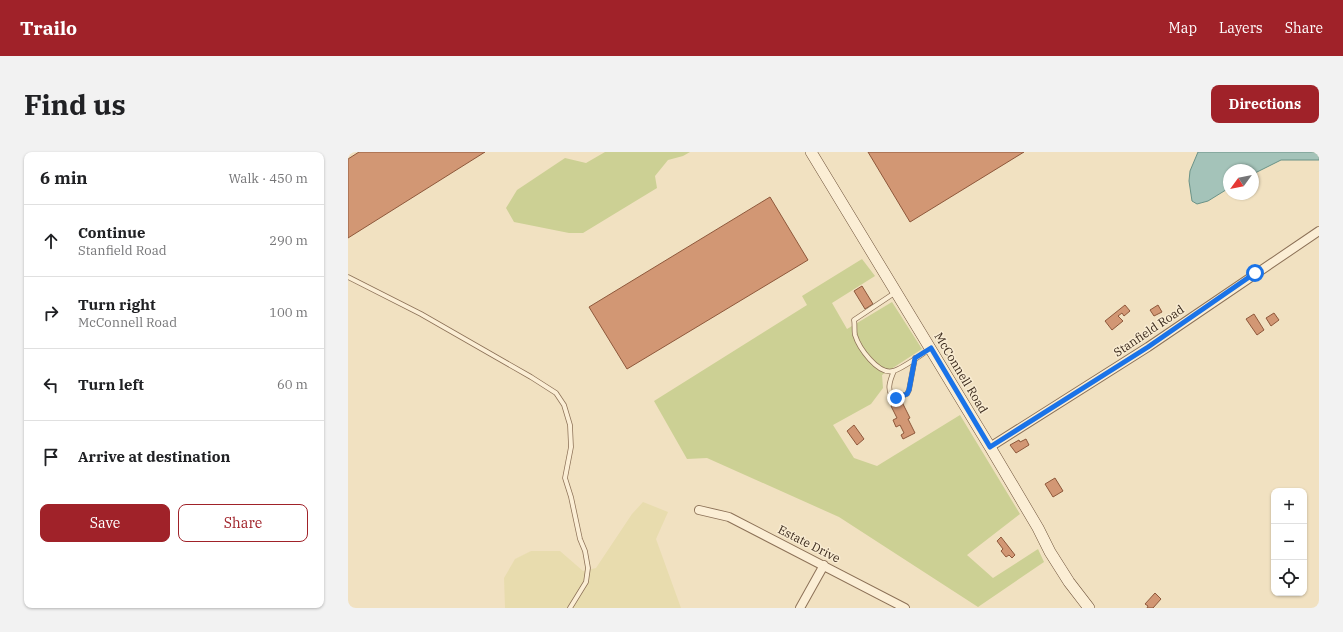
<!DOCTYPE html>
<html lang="en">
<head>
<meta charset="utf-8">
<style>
  body { margin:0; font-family:"IBM Plex Serif",serif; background:#f2f2f2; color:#202124 }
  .controls { position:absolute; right:12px; bottom:12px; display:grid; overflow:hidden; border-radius:8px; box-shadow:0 1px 3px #0004 }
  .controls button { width:36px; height:36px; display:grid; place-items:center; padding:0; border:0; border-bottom:1px solid #e0e0e0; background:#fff; color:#202124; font:20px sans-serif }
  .compass { position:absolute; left:875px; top:12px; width:36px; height:36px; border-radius:50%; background:#fff; box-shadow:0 1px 3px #0004; rotate:237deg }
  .stop { position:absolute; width:12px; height:12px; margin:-9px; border:3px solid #1a73e8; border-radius:50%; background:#fff }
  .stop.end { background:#1a73e8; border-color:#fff; box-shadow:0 1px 4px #0008 }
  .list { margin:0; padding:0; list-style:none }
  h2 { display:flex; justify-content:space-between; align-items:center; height:52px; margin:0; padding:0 16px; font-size:17px }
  h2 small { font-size:13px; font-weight:400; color:#757577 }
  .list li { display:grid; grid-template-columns:26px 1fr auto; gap:12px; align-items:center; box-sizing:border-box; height:72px; padding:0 16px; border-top:1px solid #e0e0e0 }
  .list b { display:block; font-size:15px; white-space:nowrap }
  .list p { margin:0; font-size:13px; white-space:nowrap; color:#757577 }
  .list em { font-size:13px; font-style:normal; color:#757577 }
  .actions { display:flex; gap:8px; padding:12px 16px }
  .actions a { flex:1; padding:9px 0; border:1px solid #a02229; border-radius:8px; text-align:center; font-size:14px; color:#a02229 }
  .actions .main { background:#a02229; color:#fff }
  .icon { flex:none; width:22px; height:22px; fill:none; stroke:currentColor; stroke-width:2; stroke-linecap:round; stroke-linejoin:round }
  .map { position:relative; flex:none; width:971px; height:456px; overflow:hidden; border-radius:8px }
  header { display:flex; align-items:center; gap:24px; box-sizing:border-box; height:56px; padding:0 20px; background:#a02229; color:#fff }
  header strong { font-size:19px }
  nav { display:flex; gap:22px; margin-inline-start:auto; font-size:14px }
  .intro { display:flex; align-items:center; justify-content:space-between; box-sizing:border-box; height:96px; padding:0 24px }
  h1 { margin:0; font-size:28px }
  .button { padding:10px 18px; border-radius:8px; background:#a02229; color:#fff; font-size:14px; font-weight:700 }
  main { display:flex; gap:24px; padding:0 24px }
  aside { flex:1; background:#fff; border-radius:8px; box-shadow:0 1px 3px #0004 }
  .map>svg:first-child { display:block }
  .farmland { fill:#e8dcae }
  .green { fill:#ccd094 }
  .water { fill:#a4c3b9; stroke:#6a9287 }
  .building { fill:#d29774; stroke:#8e583b }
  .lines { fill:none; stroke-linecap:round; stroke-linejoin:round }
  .lane-casing { stroke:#8c7157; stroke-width:5.5 }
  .street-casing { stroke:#8c7157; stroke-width:10 }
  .secondary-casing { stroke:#6e523a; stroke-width:12 }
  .lane { stroke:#fbeed5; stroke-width:4 }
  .street { stroke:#fbeed5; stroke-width:8 }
  .secondary { stroke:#fbeed5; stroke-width:11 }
  .route { stroke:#1a73e8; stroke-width:5 }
  .labels { text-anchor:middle; stroke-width:3; stroke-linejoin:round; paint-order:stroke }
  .street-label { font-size:12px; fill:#3b2a1d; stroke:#f8ebd1 }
</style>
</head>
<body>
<header>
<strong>Trailo</strong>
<nav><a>Map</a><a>Layers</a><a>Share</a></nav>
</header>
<div class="intro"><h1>Find us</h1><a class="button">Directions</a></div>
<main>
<aside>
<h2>6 min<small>Walk · 450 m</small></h2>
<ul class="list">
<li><svg class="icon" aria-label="ahead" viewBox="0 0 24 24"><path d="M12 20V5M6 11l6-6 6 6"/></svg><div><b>Continue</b><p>Stanfield Road</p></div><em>290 m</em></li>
<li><svg class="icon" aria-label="right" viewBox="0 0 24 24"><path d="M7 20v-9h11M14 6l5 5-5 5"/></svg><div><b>Turn right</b><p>McConnell Road</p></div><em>100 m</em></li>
<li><svg class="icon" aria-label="left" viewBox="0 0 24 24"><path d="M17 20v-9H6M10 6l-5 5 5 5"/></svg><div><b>Turn left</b></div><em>60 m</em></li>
<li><svg class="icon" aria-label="arrive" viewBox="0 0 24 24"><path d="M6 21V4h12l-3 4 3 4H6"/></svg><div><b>Arrive at destination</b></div></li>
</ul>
<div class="actions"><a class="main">Save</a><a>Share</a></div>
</aside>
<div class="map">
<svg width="971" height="456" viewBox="0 0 971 456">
  <rect width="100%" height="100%" fill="#f1e1c1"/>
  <!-- farmland -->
  <path class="farmland" d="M295 350 320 360 308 387 333 456H157L156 426 167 407 183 399H212L235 419 248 416 284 362Z"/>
  <!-- green -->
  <path class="green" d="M257 0H342L335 4 320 8 307 24 309 36 235 81H221L166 70 158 56 169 38 217 6 238 11Z
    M514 107 527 124 484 151 499 177 544 150 574 197 534 223 535 236 523 252 485 273 506 306 529 314 612 263 672 362 619 403 645 426 690 397 696 410 630 455 491 365 359 306 339 307 306 249 459 153 454 144Z"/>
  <!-- water -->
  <path class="water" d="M850 0H971V8H933L905 22V18H881V36L860 49 849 52 844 49 841 29 842 19Z"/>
  <!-- building -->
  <path class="building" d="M11 0H137L0 86V7Z
    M520 0H676L562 70Z
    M422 45 460 108 279 217 241 155Z
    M514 134 525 152 517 157 506 139Z
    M777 153 782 159 776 164 774 161 770 164 775 169 764 178 757 169Z
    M810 153 814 160 806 164 802 158Z
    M926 161 931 168 923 174 918 166Z
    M906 162 916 178 909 183 898 167Z
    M553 248 562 266 560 267 567 281 555 287 553 283 556 281 552 273 548 275 545 268 549 266 543 254Z
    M506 273 516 287 509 293 499 279Z
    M678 287 681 293 668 301 662 293 671 288 672 290Z
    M707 326 715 339 705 345 697 332Z
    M653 385 667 403 664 406 661 403 658 405 653 399 655 397 649 389Z
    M807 441 813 447 805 456H799L800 454 797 452Z"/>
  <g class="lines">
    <defs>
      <path id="lane" d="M0 125 73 162 183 225 208 241 216 253 222 273 223 295 217 326 223 345 232 387 237 399 240 416 238 430 222 456
        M548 140 506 168C507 172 506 179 507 183 511 196 530 223 545 219 554 217 574 202 582 197
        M546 219C542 228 537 241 548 246L559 242 561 238 567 206"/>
      <path id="street" d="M642 295 800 195 971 79
        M351 358 381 365 557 456
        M452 456 476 413"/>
      <path id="secondary" d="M463 0 642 295 690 376 702 400 721 430 741 456"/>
    </defs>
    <!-- lane casing -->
    <use href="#lane" class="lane-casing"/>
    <!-- street casing -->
    <use href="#street" class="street-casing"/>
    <!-- secondary casing -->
    <use href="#secondary" class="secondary-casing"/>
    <!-- lane -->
    <use href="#lane" class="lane"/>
    <!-- street -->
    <use href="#street" class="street"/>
    <!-- secondary -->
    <use href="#secondary" class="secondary"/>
  </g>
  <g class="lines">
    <!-- route -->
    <path class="route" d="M548 246 559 242 561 238 567 206 583 196 642 295 800 195 907 121"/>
  </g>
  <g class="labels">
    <!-- street labels -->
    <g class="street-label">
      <text transform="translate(801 179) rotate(-34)" y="4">Stanfield Road</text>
      <text transform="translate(613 221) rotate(59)" y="4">McConnell Road</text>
      <text transform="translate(461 392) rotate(27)" y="4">Estate Drive</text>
    </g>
  </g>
</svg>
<div class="controls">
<button>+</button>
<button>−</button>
<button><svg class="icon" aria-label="locate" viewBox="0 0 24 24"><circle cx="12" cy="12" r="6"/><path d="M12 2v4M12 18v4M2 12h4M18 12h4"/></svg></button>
</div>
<svg class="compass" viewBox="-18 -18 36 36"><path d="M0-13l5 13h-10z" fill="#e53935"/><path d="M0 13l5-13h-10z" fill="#757577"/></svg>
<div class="stop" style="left:907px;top:121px"></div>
<div class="stop end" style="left:548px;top:246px"></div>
</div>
</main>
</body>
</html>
